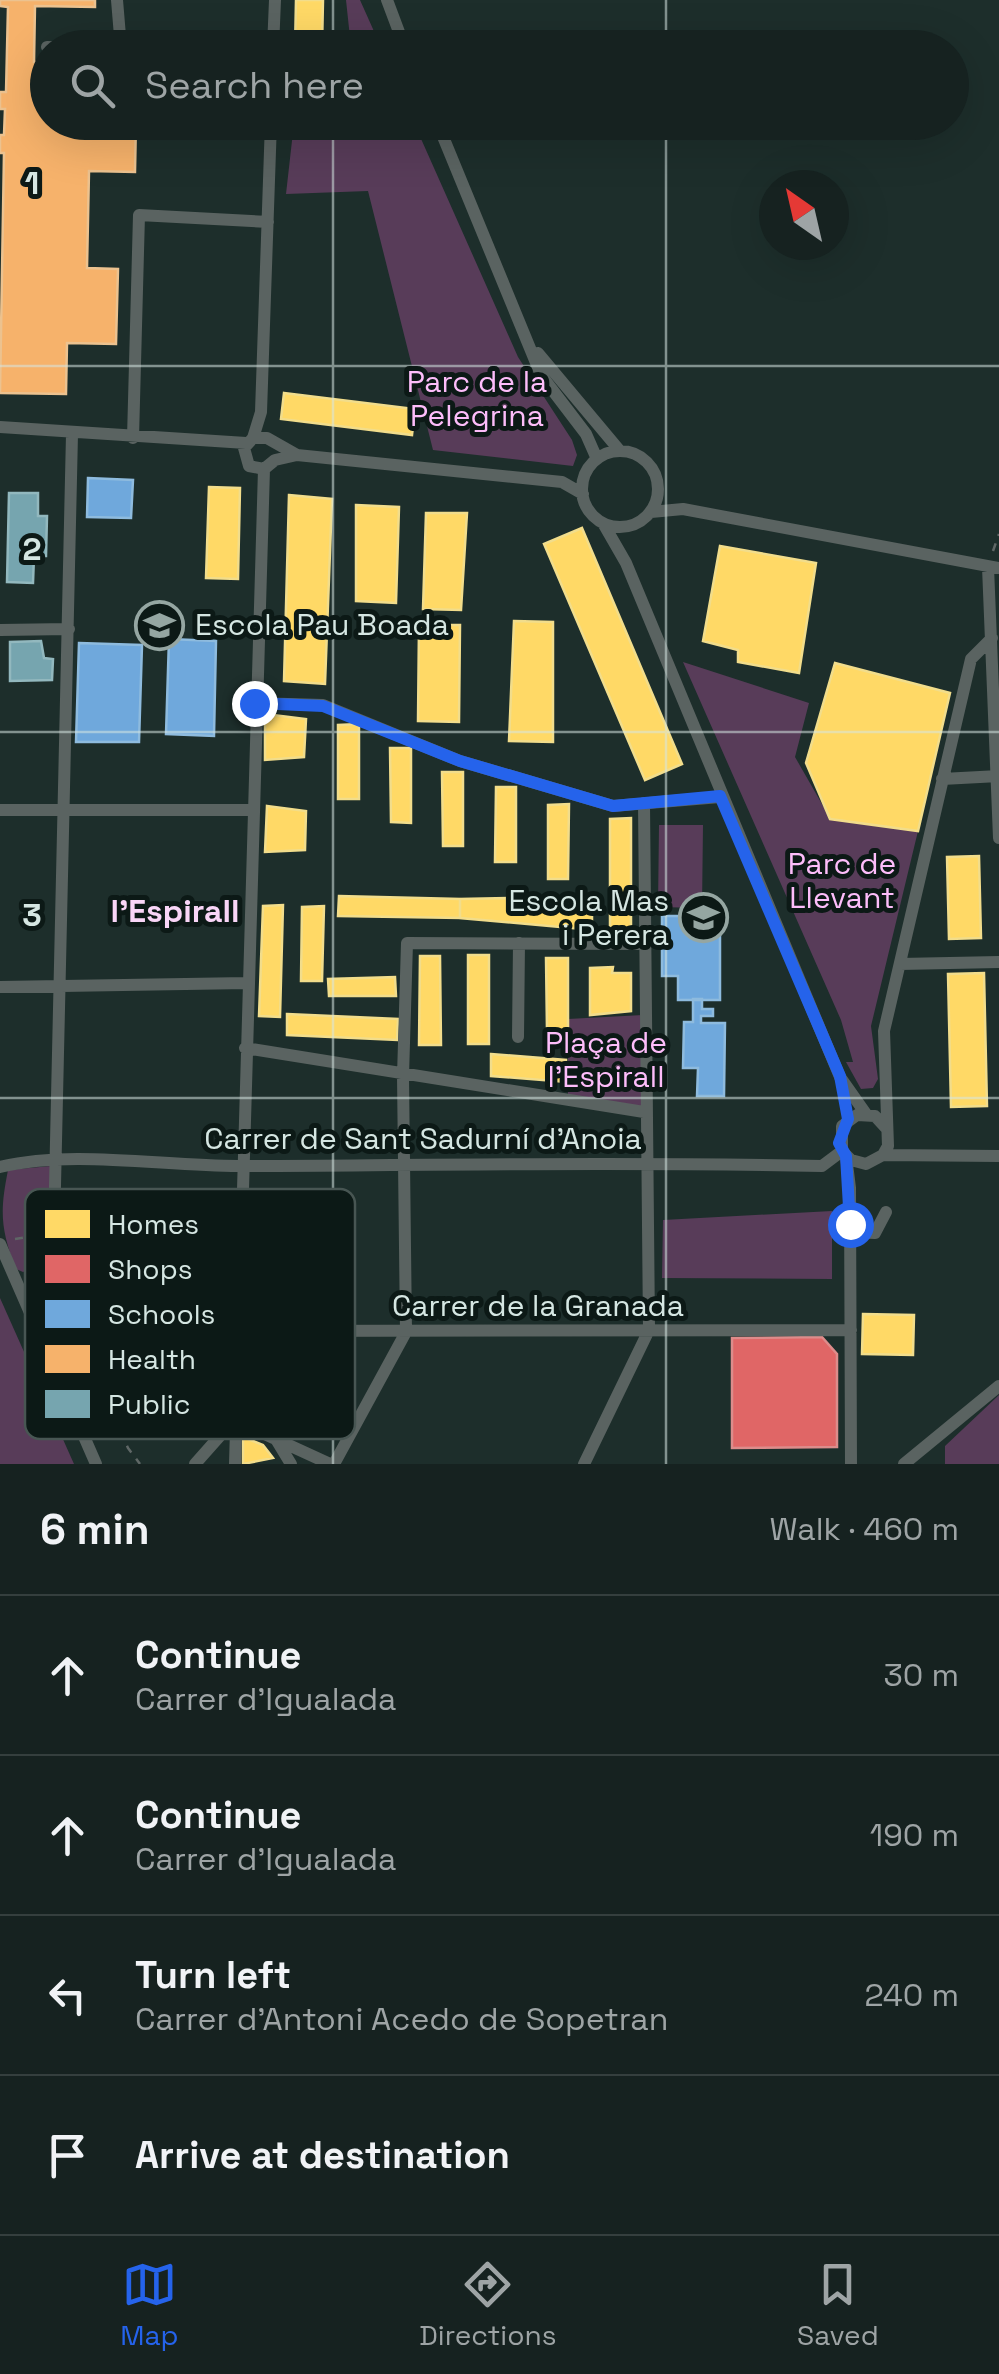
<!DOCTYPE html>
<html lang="en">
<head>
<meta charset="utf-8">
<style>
  body { margin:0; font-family:"Space Grotesk",sans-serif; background:#1f2a29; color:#f1f3f6 }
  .compass { position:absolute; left:759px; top:170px; width:90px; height:90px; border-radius:50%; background:#162220; box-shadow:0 10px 40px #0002; rotate:326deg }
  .stop { position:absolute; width:30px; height:30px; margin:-22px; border:8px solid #2563eb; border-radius:50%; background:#fff }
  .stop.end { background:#2563eb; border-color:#fff; box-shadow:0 2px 10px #0008 }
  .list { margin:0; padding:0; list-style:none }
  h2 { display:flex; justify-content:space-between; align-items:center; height:130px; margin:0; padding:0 40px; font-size:42px }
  h2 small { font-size:32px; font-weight:400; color:#9ea4a5 }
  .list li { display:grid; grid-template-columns:65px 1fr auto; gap:30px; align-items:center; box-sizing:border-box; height:160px; padding:0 40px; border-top:2px solid #353f3e }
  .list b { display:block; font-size:38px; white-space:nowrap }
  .list p { margin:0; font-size:32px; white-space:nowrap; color:#9ea4a5 }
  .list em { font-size:32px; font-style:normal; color:#9ea4a5 }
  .icon { flex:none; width:55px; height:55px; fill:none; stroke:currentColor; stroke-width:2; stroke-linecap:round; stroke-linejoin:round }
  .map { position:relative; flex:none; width:999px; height:1464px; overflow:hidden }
  .search { position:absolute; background:#162220; box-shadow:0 10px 40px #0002; left:30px; right:30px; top:30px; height:110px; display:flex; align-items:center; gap:25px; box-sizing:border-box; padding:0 35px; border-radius:55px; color:#9ea4a5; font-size:38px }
  .sheet { height:770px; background:#162220 }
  nav { display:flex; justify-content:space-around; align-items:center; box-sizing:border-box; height:140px; border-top:2px solid #353f3e; background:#162220; font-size:28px; color:#9ea4a5 }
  nav a { display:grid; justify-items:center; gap:5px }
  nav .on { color:#2563eb }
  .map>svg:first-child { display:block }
  .green { fill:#583c59 }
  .homes { fill:#ffd966; stroke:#f2dd8b; stroke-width:2.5 }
  .shops { fill:#e06666; stroke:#dd8c8b; stroke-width:2.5 }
  .schools { fill:#6fa8dc; stroke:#8ebbde; stroke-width:2.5 }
  .health { fill:#f6b26b; stroke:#ecc28f; stroke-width:2.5 }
  .public { fill:#76a5af; stroke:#92b8be; stroke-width:2.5 }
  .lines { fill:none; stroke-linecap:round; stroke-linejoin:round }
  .path { stroke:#5f6766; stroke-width:2.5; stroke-dasharray:8 8; stroke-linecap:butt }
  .minor { stroke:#5a6361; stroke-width:12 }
  .route { stroke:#2563eb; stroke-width:12 }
  .grid { fill:none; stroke:#d5e6e2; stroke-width:2.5; stroke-opacity:0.55 }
  .labels { text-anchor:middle; stroke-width:10; stroke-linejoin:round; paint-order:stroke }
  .park-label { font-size:30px; fill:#fdbdfa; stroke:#0c1916 }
  .poi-label { font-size:30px; fill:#d5e6e2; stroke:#0c1916; text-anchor:start }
  .street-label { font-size:30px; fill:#d5e6e2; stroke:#0c1916 }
  .neighbourhood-label { font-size:32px; font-weight:bold; fill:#f9d5f7; stroke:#0c1916 }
  .key { fill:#0c1916; stroke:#485653; stroke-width:2.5 }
  .key-label { font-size:28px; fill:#d5e6e2 }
  .grid-label { font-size:32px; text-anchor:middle; font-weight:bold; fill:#d5e6e2; stroke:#0c1916; stroke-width:10; stroke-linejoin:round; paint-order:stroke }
</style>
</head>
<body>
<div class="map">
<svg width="999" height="1464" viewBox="0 0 999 1464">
  <rect width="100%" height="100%" fill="#1d2e2b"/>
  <!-- green -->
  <path class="green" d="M346 0H360L381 47H351Z
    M294 123H414L518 357 572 440 577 455 573 466 433 450 368 191 286 194Z
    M683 662 809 703 795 757 830 818 918 831 871 1026 878 1079 873 1088 861 1089 846 1062H853L841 1020Z
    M659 825H703L702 908 658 907Z
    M643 1015 644 1112 568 1101V1019Z
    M51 1166 47 1263 23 1272 16 1269C0 1228 0 1211 8 1170Z
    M832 1211V1279L662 1278 663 1220Z
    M0 1298 74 1464H0Z
    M999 1395V1464H945V1446Z"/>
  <!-- homes -->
  <path class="homes" d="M296 0H323L322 48H295Z
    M284 393 415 409 412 435 281 419Z
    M209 487 240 488 238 579 206 578Z
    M289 495 332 499 325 684 284 681Z
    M356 505 399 507 396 603 356 601Z
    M426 513H467L461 610 423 609Z
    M582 528 682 764 645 780 544 544Z
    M720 546 816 563 799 673 738 662V650L703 641Z
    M514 621 553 622V742L509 741Z
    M419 625H460L459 722 418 721Z
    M835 663 950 693 918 831 830 819 806 763Z
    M265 714 306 719 304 757 265 760Z
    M359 724V799H338V725Z
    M390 748H411V823L391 822Z
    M442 772H463V846H443Z
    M496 787H516V862H495Z
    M569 804 568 879H548V805Z
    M267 806 306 811 305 850 265 852Z
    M631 818V929H610V819Z
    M979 856 981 938 949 939 947 857Z
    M339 896 460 899V918L338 916Z
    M507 898V903L592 909V930L460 918V899Z
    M283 905 280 1017 259 1016 263 906Z
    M324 906 322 981H301L302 907Z
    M468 955H489V1044H468Z
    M420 956H440L441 1045H419Z
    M546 958H568V1032H547Z
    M613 967 612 973H631V1011L590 1015V968Z
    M984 973 987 1106 951 1107 948 974Z
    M395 977 396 996H329L328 979Z
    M287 1014 398 1019 397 1040 287 1035Z
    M491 1054 566 1060V1082L491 1076Z
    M863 1314 914 1315 913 1355 862 1354Z
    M243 1437 263 1445 273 1458 243 1464Z"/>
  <!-- shops -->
  <path class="shops" d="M822 1337 837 1354V1447L732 1448V1338Z"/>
  <!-- schools -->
  <path class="schools" d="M88 478 133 480 131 518 87 517Z
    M169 639 216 641 214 736 166 734Z
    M79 643 142 645 139 742H76Z
    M662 916H720V1000H678V976H662Z
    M693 999H702V1009H713V1016H701V1023H725L724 1096H697L698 1068H683L684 1022H693Z"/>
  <!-- health -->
  <path class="health" d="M0 0H95V7L35 6 34 62H48V122H136L135 172 89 171 87 268 118 269 116 344 67 343 66 394 0 393 4 153H0V135H4L5 109H0V92H6L8 7 0 6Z"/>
  <!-- public -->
  <path class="public" d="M9 493H38V516H47L46 556H34L33 583 7 582Z
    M41 641 44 658 53 659 52 680 10 681V642Z"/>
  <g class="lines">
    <!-- path -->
    <path class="path" d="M993 551 999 534
      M15 1239 41 1235
      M88 1358 128 1448 140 1464
      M86 1414 107 1406"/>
    <!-- minor -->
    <path class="minor" d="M117 0 121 48
      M387 0 405 48
      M47 47 78 48
      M273 48 275 0
      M437 122 541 375 586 434 597 459
      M538 353 620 451
      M0 427 246 443
      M72 434 53 1274 81 1343
      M133 438 139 215 268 222
      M253 438 261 412 271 122
      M582 489a38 38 0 1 1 76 0a38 38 0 1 1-76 0Z
      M264 469 249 466 244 448 253 438H267L297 455 562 482 583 494
      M264 469 275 460 297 455
      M651 512 683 509 999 568
      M603 523 626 563 840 1077 866 1114
      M988 567 999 838
      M0 630 69 629
      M254 703 323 705 460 761 613 806 720 797
      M942 779 999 776
      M0 810H252
      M900 964 999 962
      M0 987 247 983
      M518 1037 519 943
      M245 1048 644 1112
      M886 1128 875 1116 857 1115 842 1126V1151L851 1160 866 1164 883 1155 888 1146 884 1031 971 659 992 638
      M883 1155 999 1156
      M846 1156 850 1188 851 1464
      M0 1167C73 1149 167 1167 243 1166 436 1165 629 1162 822 1166L842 1151
      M850 1232 875 1233 886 1212
      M0 1244 96 1464
      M47 1348 236 1331 851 1330
      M234 1420 330 1464
      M277 1441 291 1464
      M195 1464 234 1420
      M235 1464 264 469
      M334 1464 406 1332 403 1076 407 943 643 944
      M584 1464 649 1330 644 803
      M904 1464 999 1386"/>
  </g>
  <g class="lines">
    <!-- route -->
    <path class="route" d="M254 703 323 706 460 761 613 806 720 796 840 1076 848 1119 839 1143 846 1156 850 1224"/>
  </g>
  <!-- grid -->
  <path class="grid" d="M333 0V48M666 0V48M333 122V1464M666 122V1464M0 366H999M0 732H999M0 1098H999"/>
  <!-- icons -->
  <defs>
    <symbol id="school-ring" viewBox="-11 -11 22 22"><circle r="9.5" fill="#0c1916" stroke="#95a6a2" stroke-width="1.5"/><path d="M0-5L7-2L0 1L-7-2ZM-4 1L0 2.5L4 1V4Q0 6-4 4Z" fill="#95a6a2"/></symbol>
  </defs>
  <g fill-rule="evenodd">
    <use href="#school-ring" x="132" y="598" width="55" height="55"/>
    <use href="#school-ring" x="676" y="890" width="55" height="55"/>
  </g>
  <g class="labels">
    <!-- park labels -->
    <g class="park-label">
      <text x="477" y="392">Parc de la<tspan x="477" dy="34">Pelegrina</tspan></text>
      <text x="842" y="874">Parc de<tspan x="842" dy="34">Llevant</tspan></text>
      <text x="606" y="1053">Plaça de<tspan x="606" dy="34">l'Espirall</tspan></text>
    </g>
    <!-- poi labels -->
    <g class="poi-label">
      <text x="195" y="635">Escola Pau Boada</text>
      <text x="669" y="911" text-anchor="end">Escola Mas<tspan x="669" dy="34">i Perera</tspan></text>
    </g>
    <!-- street labels -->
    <g class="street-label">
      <text x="423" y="1149">Carrer de Sant Sadurní d'Anoia</text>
      <text x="538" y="1316">Carrer de la Granada</text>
    </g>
    <!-- neighbourhood labels -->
    <g class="neighbourhood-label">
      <text x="175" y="922">l'Espirall</text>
    </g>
  </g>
  <!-- legend -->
  <rect x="25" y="1189" width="330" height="250" rx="15" class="key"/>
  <rect x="45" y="1210" width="45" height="28" fill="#ffd966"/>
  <rect x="45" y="1255" width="45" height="28" fill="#e06666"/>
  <rect x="45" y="1300" width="45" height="28" fill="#6fa8dc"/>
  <rect x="45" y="1345" width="45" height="28" fill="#f6b26b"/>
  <rect x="45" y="1390" width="45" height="28" fill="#76a5af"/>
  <g class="key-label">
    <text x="108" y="1234">Homes</text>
    <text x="108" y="1279">Shops</text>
    <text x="108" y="1324">Schools</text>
    <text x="108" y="1369">Health</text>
    <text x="108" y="1414">Public</text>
  </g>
  <g class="grid-label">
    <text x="32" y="194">1</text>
    <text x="32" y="560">2</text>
    <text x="32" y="926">3</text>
  </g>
</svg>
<svg class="compass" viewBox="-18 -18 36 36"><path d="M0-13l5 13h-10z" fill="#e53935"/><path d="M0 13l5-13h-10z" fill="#9ea4a5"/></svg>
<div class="stop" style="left:850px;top:1224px"></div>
<div class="stop end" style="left:254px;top:703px"></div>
<div class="search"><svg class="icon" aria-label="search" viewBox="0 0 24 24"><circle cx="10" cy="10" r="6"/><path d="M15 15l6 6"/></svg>Search here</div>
</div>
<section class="sheet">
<h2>6 min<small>Walk · 460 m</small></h2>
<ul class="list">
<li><svg class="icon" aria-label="ahead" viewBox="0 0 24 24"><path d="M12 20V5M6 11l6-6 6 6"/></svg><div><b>Continue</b><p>Carrer d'Igualada</p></div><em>30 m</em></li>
<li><svg class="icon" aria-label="ahead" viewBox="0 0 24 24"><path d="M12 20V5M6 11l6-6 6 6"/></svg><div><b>Continue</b><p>Carrer d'Igualada</p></div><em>190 m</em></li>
<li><svg class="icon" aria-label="left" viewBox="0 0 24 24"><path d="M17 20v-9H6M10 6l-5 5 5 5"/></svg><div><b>Turn left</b><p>Carrer d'Antoni Acedo de Sopetran</p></div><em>240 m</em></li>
<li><svg class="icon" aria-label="arrive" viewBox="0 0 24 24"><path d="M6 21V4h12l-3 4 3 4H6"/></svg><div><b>Arrive at destination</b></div></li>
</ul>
</section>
<nav>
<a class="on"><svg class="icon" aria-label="map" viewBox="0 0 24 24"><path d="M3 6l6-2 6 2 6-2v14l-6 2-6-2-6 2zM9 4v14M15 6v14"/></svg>Map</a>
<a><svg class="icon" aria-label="directions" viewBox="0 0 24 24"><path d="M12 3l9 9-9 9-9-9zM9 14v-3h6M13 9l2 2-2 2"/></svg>Directions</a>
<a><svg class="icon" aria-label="saved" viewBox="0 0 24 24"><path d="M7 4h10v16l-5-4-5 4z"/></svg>Saved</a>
</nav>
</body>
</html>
